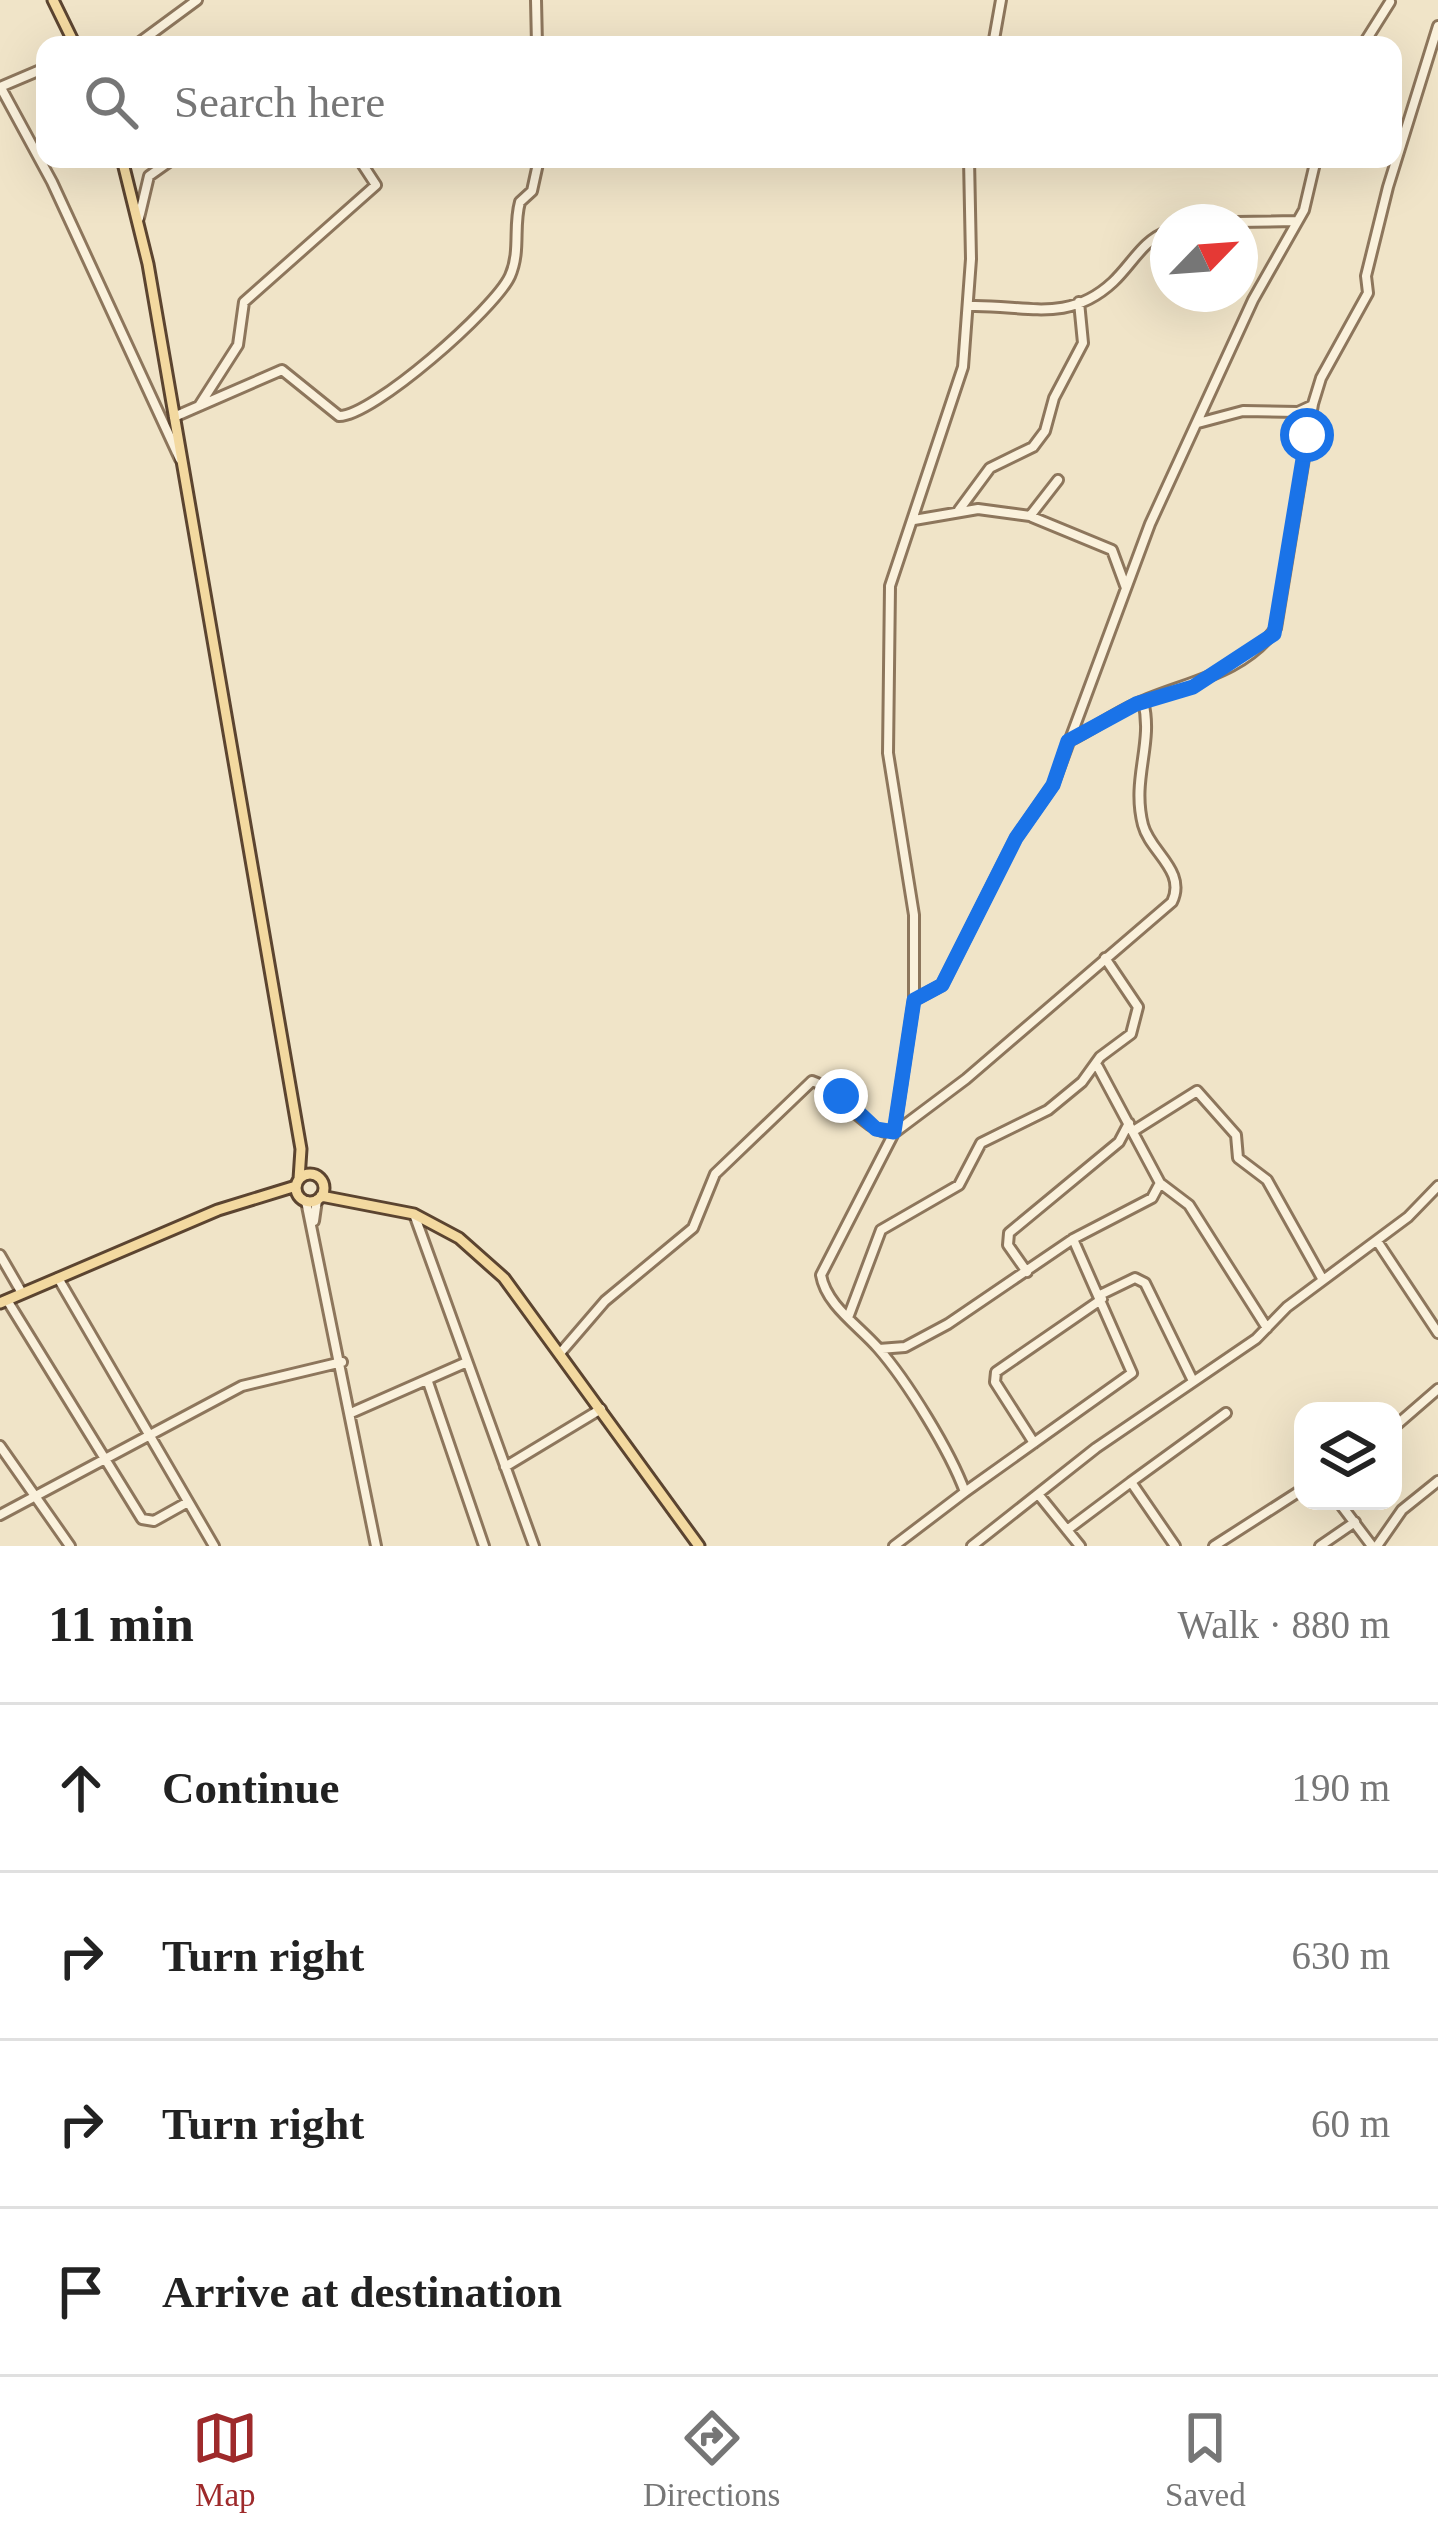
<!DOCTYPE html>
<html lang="en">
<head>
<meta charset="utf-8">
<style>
  body { margin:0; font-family:"Times New Roman",serif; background:#f2f2f2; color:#222 }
  .controls { position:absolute; right:36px; bottom:36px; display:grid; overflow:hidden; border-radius:24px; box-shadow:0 12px 48px #0002 }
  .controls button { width:108px; height:108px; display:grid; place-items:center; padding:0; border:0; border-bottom:3px solid #e0e0e0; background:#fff; color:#222; font:60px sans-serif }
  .compass { position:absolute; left:1150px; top:204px; width:108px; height:108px; border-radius:50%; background:#fff; box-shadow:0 12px 48px #0002; rotate:65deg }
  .stop { position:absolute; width:36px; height:36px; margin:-27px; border:9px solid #1a73e8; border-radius:50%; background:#fff }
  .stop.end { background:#1a73e8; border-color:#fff; box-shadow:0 3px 12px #0008 }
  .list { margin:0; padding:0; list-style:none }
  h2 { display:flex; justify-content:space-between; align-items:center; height:156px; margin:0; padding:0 48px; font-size:51px }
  h2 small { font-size:39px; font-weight:400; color:#767676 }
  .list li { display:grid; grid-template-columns:78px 1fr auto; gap:36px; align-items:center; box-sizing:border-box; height:168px; padding:0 48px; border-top:3px solid #e0e0e0 }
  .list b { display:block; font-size:45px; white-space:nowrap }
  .list em { font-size:39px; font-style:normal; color:#767676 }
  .icon { flex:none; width:66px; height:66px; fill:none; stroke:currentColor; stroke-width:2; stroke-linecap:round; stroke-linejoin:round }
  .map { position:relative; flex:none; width:1438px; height:1546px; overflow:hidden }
  .search { position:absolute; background:#fff; box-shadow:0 12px 48px #0002; left:36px; right:36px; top:36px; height:132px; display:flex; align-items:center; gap:30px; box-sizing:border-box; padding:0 42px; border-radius:24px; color:#767676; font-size:45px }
  .sheet { height:828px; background:#fff }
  nav { display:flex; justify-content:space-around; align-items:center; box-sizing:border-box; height:168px; border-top:3px solid #e0e0e0; background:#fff; font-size:33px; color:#767676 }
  nav a { display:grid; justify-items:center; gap:6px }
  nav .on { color:#9e2a2b }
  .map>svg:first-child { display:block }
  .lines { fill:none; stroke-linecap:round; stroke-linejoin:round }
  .minor-casing { stroke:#8d765c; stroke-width:14 }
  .major-casing { stroke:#5b4430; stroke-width:15 }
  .minor { stroke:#faf1dc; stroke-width:8 }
  .major { stroke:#f3d9a0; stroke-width:9 }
  .route { stroke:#1a73e8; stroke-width:15 }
</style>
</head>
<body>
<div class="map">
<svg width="1438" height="1546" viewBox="0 0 1438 1546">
  <rect width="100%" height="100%" fill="#f0e4c8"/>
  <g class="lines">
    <defs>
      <path id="minor" d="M536 0 537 45
        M136 45 197 0
        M993 45 1001 0
        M1363 45 1390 2
        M0 87 45 68
        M1 88 52 182 180 459
        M139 218 149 176 173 159
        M1186 222 1197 215 1218 222
        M1236 222 1296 221
        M969 306C1023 304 1067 325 1113 282 1133 263 1142 241 1168 231
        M199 406 238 345 244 302 376 185 359 159
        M174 417 282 370 339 416C372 417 495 309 510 276 521 251 513 227 520 202L532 191 539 159
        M1198 423 1243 411 1298 412 1311 406
        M959 510 990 468 1033 447 1045 431 1054 398 1083 343 1079 302
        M1032 517 1112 550 1126 588
        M914 520 978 509 1030 516 1058 480
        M1069 741C1092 730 1113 714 1136 704 1184 682 1243 675 1276 628L1313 404 1321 378 1368 293 1366 276 1388 187 1438 26
        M914 1000 942 985 1016 838 1053 785 1150 524 1253 300 1304 210 1316 159
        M1098 1067 1160 1183 1189 1205 1267 1328
        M1135 1130 1197 1091 1236 1135 1238 1158 1267 1180 1323 1280
        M306 1201 376 1546
        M414 1214 534 1546
        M314 1221 317 1200
        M1377 1241 1438 1333
        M0 1255 22 1293
        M1027 1272 1008 1245 1009 1233 1119 1142 1129 1123
        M58 1278 214 1546
        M1100 1295 1135 1278 1145 1283 1193 1381
        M7 1300 142 1519 154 1521 188 1502
        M849 1315 881 1230 959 1185 981 1143 1048 1110 1082 1082 1100 1057 1131 1034 1138 1007 1105 958
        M879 1349 905 1347 948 1324 1073 1239 1152 1198 1160 1183
        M562 1351 605 1301 693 1228 715 1174 812 1081C843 1091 862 1133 894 1133L966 1079 1172 902C1187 871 1150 852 1143 825 1131 778 1154 744 1143 701
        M428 1382 484 1546
        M351 1413 467 1362
        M1393 1428 1438 1389
        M1034 1443 995 1382 996 1372 1102 1299
        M0 1446 70 1546
        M505 1467 601 1409
        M1131 1482 1226 1413
        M965 1492 1132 1373 1073 1239
        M1038 1494 1080 1546
        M1338 1501 1372 1546
        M0 1515 242 1386 342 1362
        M1067 1530 1131 1482 1175 1546
        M894 1546 965 1492C950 1451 907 1381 878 1348 859 1326 826 1305 821 1275L894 1133 914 1000V915L888 753 890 586 963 367 971 259 969 159
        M972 1546 1096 1448 1256 1339 1287 1307 1408 1217 1438 1186
        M1214 1546 1303 1489
        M1320 1546 1355 1522
        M1377 1546 1402 1510 1438 1481"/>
      <path id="major" d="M53 0 75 45
        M122 159 148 264 301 1149 299 1179
        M296 1188a14 14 0 1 1 28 0a14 14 0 1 1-28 0Z
        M321 1196 414 1214 459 1238 504 1278 699 1546
        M0 1303 218 1210 296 1186"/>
    </defs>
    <!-- minor casing -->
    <use href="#minor" class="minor-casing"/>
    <!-- major casing -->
    <use href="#major" class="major-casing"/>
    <!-- minor -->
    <use href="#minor" class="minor"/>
    <!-- major -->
    <use href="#major" class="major"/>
  </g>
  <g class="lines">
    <!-- route -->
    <path class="route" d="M841 1096 876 1129 894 1132 914 1000 942 985 1016 838 1053 785 1068 741 1136 704 1193 687 1274 634 1307 435"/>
  </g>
</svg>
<div class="controls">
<button><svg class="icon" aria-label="layers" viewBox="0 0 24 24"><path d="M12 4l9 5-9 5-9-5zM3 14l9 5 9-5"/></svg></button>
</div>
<svg class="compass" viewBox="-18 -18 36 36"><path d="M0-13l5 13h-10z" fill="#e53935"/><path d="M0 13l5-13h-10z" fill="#767676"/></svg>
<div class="stop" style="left:1307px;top:435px"></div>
<div class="stop end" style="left:841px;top:1096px"></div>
<div class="search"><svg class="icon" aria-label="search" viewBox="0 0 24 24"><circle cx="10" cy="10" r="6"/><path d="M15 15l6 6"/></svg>Search here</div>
</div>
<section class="sheet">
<h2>11 min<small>Walk · 880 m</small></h2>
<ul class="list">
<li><svg class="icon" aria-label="ahead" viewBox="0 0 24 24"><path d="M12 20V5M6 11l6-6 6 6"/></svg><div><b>Continue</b></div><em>190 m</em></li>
<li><svg class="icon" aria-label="right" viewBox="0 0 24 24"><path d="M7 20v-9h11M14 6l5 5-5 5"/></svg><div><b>Turn right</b></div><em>630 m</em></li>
<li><svg class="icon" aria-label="right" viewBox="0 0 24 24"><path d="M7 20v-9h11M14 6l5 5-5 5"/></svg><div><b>Turn right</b></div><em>60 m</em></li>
<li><svg class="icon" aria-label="arrive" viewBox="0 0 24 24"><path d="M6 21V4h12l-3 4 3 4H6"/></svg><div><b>Arrive at destination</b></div></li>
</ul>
</section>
<nav>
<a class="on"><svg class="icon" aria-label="map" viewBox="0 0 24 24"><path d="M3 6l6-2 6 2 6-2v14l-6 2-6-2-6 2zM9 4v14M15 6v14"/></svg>Map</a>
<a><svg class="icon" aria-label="directions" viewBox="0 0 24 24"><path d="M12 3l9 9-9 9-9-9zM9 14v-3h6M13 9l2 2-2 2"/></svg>Directions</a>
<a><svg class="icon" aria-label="saved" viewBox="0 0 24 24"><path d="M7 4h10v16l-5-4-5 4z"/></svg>Saved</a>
</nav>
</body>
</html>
